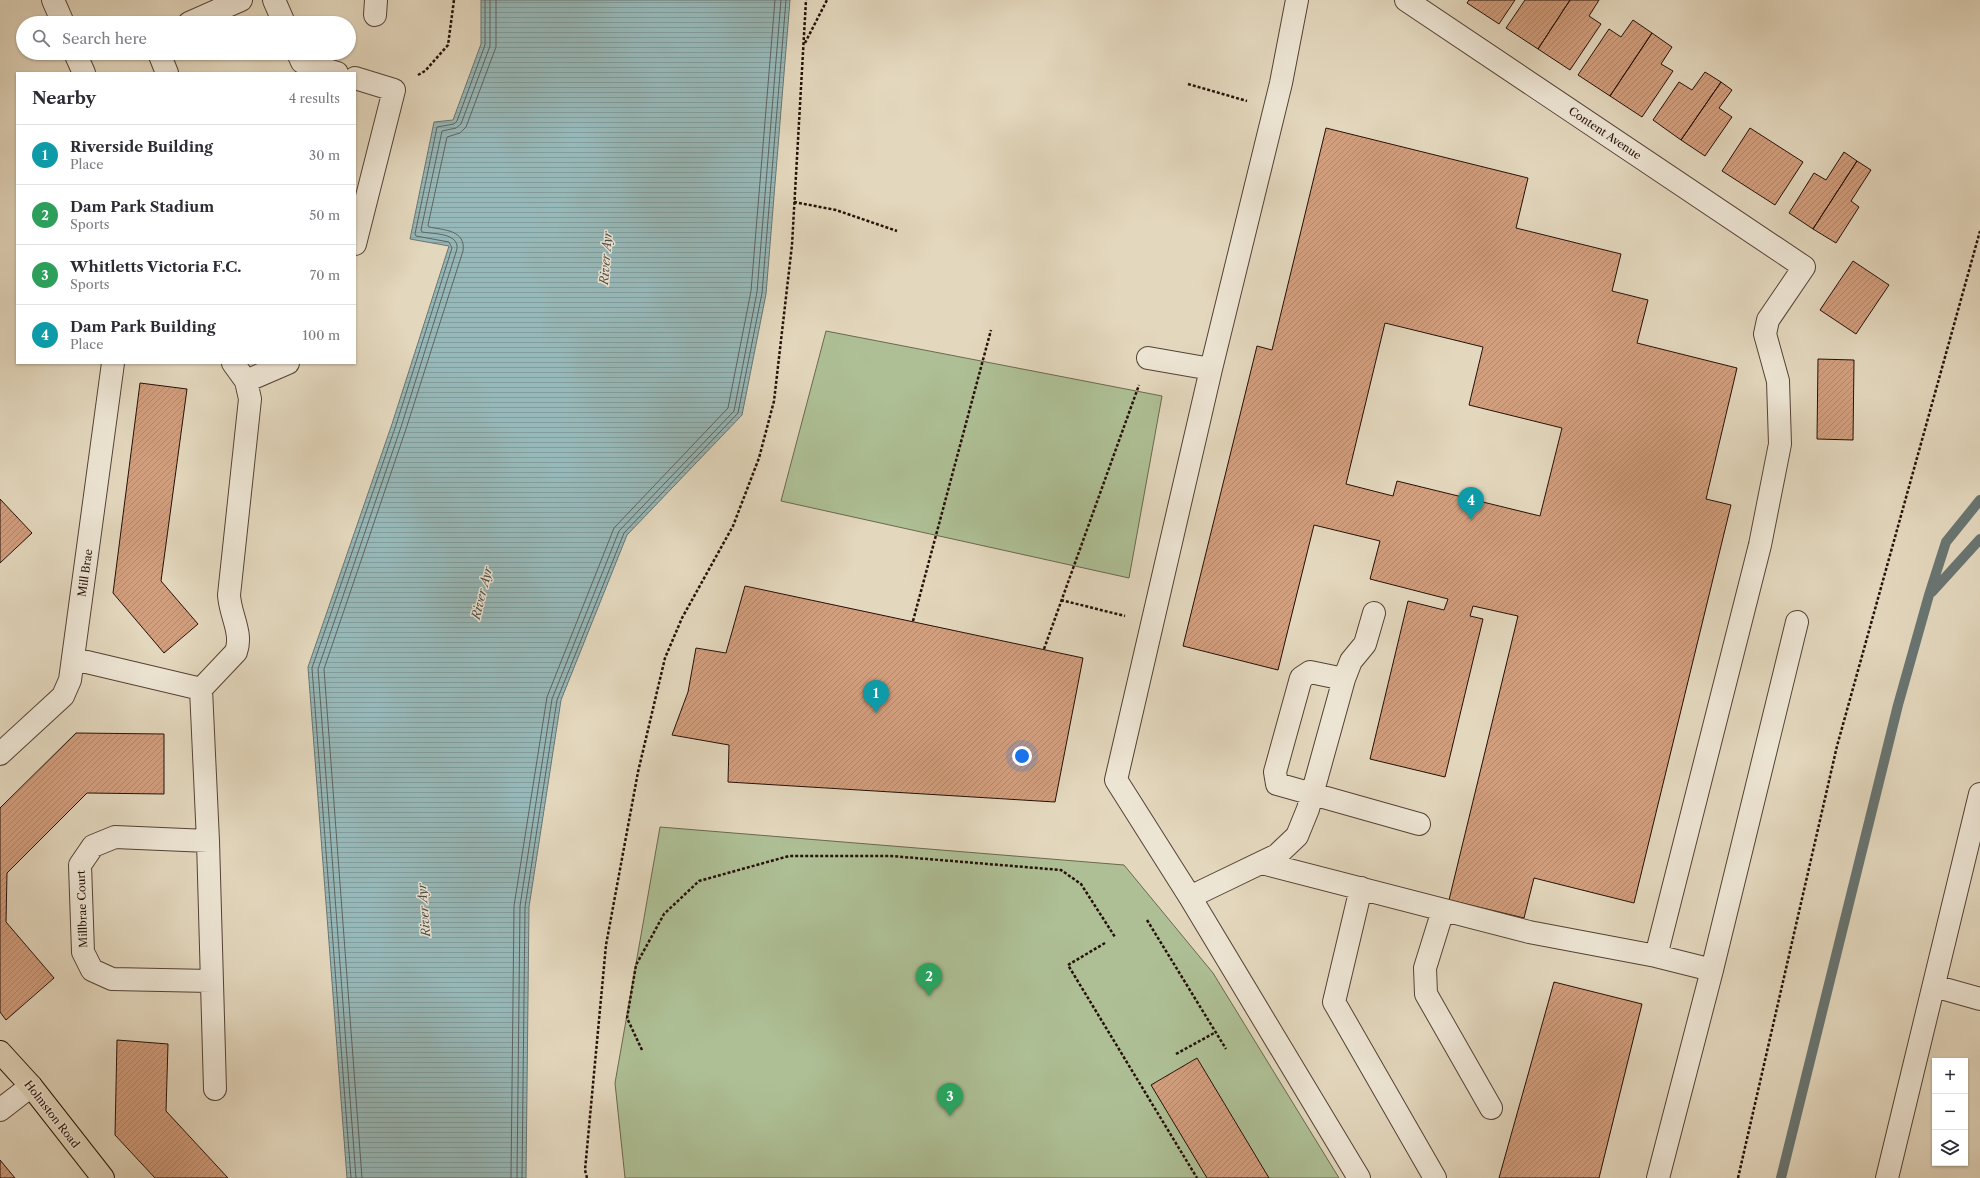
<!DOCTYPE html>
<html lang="en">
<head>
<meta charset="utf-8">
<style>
  body { margin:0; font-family:"Libre Caslon Text",serif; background:#f7f7f7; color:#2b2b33 }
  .controls { position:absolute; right:12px; bottom:12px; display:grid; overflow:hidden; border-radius:0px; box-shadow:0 1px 3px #0004 }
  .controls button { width:36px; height:36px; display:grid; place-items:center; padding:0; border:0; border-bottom:1px solid #e1e1e2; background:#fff; color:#2b2b33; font:20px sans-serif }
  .you { position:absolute; left:1022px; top:756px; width:14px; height:14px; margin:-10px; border:3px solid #fff; border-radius:50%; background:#1a73e8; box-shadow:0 0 0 6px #1a73e833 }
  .badge { display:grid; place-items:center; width:26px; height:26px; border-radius:50%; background:#7c3aed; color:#fff; font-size:13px; font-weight:700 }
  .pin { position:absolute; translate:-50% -33px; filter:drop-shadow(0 1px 2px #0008) }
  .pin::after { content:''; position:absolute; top:21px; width:14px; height:12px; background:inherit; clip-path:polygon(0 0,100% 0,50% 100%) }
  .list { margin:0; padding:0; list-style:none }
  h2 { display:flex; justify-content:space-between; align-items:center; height:52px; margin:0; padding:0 16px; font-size:17px }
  h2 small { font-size:13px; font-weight:400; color:#7c7c81 }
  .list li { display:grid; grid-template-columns:26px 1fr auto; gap:12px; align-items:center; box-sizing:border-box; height:60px; padding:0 16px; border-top:1px solid #e1e1e2 }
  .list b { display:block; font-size:15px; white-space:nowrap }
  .list p { margin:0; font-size:13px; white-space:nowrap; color:#7c7c81 }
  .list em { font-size:13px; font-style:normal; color:#7c7c81 }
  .icon { flex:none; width:22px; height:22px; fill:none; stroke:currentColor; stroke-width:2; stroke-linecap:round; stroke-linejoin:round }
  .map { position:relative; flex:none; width:1980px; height:1178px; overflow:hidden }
  .search { position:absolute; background:#fff; box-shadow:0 1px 3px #0004; left:16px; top:16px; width:340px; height:44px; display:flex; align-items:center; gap:10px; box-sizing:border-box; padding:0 14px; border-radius:22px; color:#7c7c81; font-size:15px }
  .panel { position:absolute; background:#fff; box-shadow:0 1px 3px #0004; left:16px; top:72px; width:340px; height:292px; border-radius:0px }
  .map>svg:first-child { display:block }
  .green { fill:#aebf95; stroke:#6a684e }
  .water { fill:url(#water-rules); stroke:#697572 }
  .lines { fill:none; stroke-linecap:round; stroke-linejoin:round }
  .shore { stroke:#5e6460; stroke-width:1 }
  .stream { stroke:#697572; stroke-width:10 }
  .building { fill:url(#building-hatch); stroke:#251008; fill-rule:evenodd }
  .minor-casing { stroke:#544235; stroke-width:24 }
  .major-casing { stroke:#251008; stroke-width:24 }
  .path { stroke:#251008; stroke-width:2.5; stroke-dasharray:3 2; stroke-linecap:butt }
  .minor { stroke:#ede5d4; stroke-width:22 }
  .major { stroke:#e3d7bd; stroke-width:22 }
  .labels { text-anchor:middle; stroke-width:3; stroke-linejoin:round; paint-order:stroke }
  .street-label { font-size:11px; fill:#251008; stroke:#ede5d4 }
  .water-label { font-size:12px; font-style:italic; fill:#4d4b46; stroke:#ede5d4 }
</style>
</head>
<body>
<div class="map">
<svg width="1980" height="1178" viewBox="0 0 1980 1178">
  <defs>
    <pattern id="water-rules" width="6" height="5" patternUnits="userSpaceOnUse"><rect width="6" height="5" fill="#97b8b8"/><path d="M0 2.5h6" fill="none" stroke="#829d9d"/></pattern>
    <pattern id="building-hatch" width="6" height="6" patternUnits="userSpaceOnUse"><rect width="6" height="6" fill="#d19e7e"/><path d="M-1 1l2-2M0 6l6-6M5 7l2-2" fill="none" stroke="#b3876b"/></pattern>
  </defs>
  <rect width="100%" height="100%" fill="#e3d7bd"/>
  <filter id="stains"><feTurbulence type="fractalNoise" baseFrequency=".005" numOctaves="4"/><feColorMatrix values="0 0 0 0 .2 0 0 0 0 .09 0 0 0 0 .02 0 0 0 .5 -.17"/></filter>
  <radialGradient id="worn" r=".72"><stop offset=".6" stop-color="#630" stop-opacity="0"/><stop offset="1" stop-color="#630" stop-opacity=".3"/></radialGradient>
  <!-- green -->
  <path class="green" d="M826 331 1162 396 1129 578 781 501Z
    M660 827 1124 865 1213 973 1339 1178H625L615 1083Z"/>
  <!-- water -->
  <path class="water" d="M481 0H790L766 294 742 415 627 535 561 700 529 907 526 1178H347L308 667 392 424 449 246 410 239 434 122 453 120 481 44Z"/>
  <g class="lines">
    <!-- shore -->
    <path class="shore" d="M351 1178 312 668 396 425 452 248 449 242 416 236 415 234 437 127 454 124 457 121 485 45V0
      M356 1178 318 669 401 427 457 249C459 233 434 234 422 232L421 230 442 131 456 128 461 124 490 46V0
      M362 1178 324 669 406 429 463 251C466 230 444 230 429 227L428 225 447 137 460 133 466 127 496 47V0
      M511 1178 514 906 547 697 614 528 728 408 751 291 775 0
      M517 1178 520 906 552 699 619 531 734 411 757 292 781 0
      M522 1178 525 907 557 700 624 533 738 413 762 293 786 0"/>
    <!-- stream -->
    <path class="stream" d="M1932 592 1980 539
      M1781 1178 1898 705 1929 595 1946 542 1980 500"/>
  </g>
  <!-- building -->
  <path class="building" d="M1469 0H1515L1499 24 1467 3Z
    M1525 0H1570L1538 49 1506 28Z
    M1570 0H1599L1589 16 1601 24 1570 70 1538 49Z
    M1633 20 1652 33 1610 96 1578 75 1609 29 1621 37Z
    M1652 33 1672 47 1661 64 1673 71 1642 117 1610 96Z
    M1705 72 1721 82 1681 140 1653 120 1679 82 1692 90Z
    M1721 82 1732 90 1719 108 1732 117 1705 156 1681 140Z
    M1326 128 1528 178 1516 228 1621 254 1612 291 1648 300 1637 343 1737 368 1706 499 1731 505 1634 903 1534 878 1524 918 1449 900 1518 616 1473 606 1470 616 1483 619 1445 777 1370 759 1408 601 1444 610 1448 599 1370 579 1380 541 1314 525 1278 670 1183 646 1257 346 1272 350ZM1385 323 1483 347 1469 405 1562 428 1540 516 1397 481 1393 496 1346 484Z
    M1750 128 1803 162 1775 205 1722 171Z
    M1844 152 1857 161 1813 229 1789 213 1814 173 1826 180Z
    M1857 161 1871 170 1851 201 1859 207 1836 243 1813 229Z
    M1853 261 1889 285 1856 334 1820 310Z
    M1818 359 1854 360 1853 440 1817 439Z
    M140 383 187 389 161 581 198 624 164 653 113 593Z
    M0 499 32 533 0 563Z
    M745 586 1083 658 1055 802 728 782 729 745 672 735 688 692 696 648 726 653Z
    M76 733 164 734V794L87 793 7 873 6 922 54 978 6 1020 0 1012V808Z
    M1554 982 1642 1004 1599 1178H1499Z
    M117 1040 168 1044 166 1111 228 1178H155L115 1135Z
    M1197 1058 1269 1178H1207L1151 1085Z
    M0 1160 15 1178H0Z"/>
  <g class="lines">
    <defs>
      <path id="minor" d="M53 0 63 23
        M274 0 284 23
        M1297 0 1281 83 1211 369 1116 780 1190 897 1359 1178
        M1406 0 1804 267 1768 320 1765 334 1778 381 1780 444 1760 545 1656 956
        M375 15 376 0
        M189 23 241 0
        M75 53 84 73
        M159 53 167 73
        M298 53 302 62 337 73
        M355 78 394 90 355 244
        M1148 358 1211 369
        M246 381 288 363
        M74 659 201 689
        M1344 679 1310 672 1301 678 1275 772 1277 784 1419 824
        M201 689 208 841 215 1089
        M201 689 236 652C243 633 230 615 229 595L250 399 246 381 233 363
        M0 754 63 696 70 680 113 363
        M208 841 115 837 93 846 80 865 83 952 92 970 112 979 211 981
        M1262 863 1529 932 1656 956 1712 970 1797 622
        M1361 888 1334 1002 1435 1178
        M1190 897 1277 855 1297 836 1308 809 1344 679 1351 661 1365 644 1374 613
        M1443 910 1425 968 1426 994 1491 1108
        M1934 986 1980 999
        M0 1110 31 1086
        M1658 1178 1712 970
        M1887 1178 1980 794"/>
      <path id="major" d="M0 1052 31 1086 103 1178"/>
    </defs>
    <!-- minor casing -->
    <use href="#minor" class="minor-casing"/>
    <!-- major casing -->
    <use href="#major" class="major-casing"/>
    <!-- path -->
    <path class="path" d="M805 43 827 0
      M418 75 425 71 448 45 454 0
      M1188 84 1247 101
      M794 202 836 210 897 231
      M1061 600 1125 616
      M913 621 991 330
      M1044 649 1139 385
      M1147 920 1226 1049
      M1105 943 1068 965 1197 1178
      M642 1050 627 1018 636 965 664 914 699 881 789 856H891L1061 870 1081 884 1115 937
      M1176 1054 1216 1032
      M587 1178 585 1170 606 945 638 772 665 658 682 618 733 526 759 458 774 401 792 245 806 0
      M1738 1178 1837 746 1980 231"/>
    <!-- minor -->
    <use href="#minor" class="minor"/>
    <!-- major -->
    <use href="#major" class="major"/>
  </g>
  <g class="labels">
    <!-- street labels -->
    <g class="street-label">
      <text transform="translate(1605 133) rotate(34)" y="4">Content Avenue</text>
      <text transform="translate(85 573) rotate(-82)" y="4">Mill Brae</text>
      <text transform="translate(82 909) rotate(-92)" y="4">Millbrae Court</text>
      <text transform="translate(52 1114) rotate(52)" y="4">Holmston Road</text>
    </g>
    <!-- water labels -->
    <g class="water-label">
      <text transform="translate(606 258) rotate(-86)" y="4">River Ayr</text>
      <text transform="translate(482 593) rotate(-76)" y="4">River Ayr</text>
      <text transform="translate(424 910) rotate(-95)" y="4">River Ayr</text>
    </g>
  </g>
  <rect width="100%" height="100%" filter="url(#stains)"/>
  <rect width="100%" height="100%" fill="url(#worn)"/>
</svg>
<div class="controls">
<button>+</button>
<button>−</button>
<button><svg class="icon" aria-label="layers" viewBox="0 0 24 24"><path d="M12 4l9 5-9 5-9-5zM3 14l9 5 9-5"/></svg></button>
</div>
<div class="you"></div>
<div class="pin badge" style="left:876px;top:713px;background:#0f9aa8">1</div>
<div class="pin badge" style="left:929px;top:996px;background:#2e9e5b">2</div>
<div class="pin badge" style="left:950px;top:1116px;background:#2e9e5b">3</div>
<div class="pin badge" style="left:1471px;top:520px;background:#0f9aa8">4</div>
<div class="search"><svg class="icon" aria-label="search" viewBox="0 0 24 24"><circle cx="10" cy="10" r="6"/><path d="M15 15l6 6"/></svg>Search here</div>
<section class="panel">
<h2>Nearby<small>4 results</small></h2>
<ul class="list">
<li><span class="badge" style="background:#0f9aa8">1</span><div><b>Riverside Building</b><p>Place</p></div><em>30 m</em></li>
<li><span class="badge" style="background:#2e9e5b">2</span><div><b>Dam Park Stadium</b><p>Sports</p></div><em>50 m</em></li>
<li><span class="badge" style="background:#2e9e5b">3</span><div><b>Whitletts Victoria F.C.</b><p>Sports</p></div><em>70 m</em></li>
<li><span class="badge" style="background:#0f9aa8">4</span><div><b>Dam Park Building</b><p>Place</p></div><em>100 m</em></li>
</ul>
</section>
</div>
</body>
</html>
